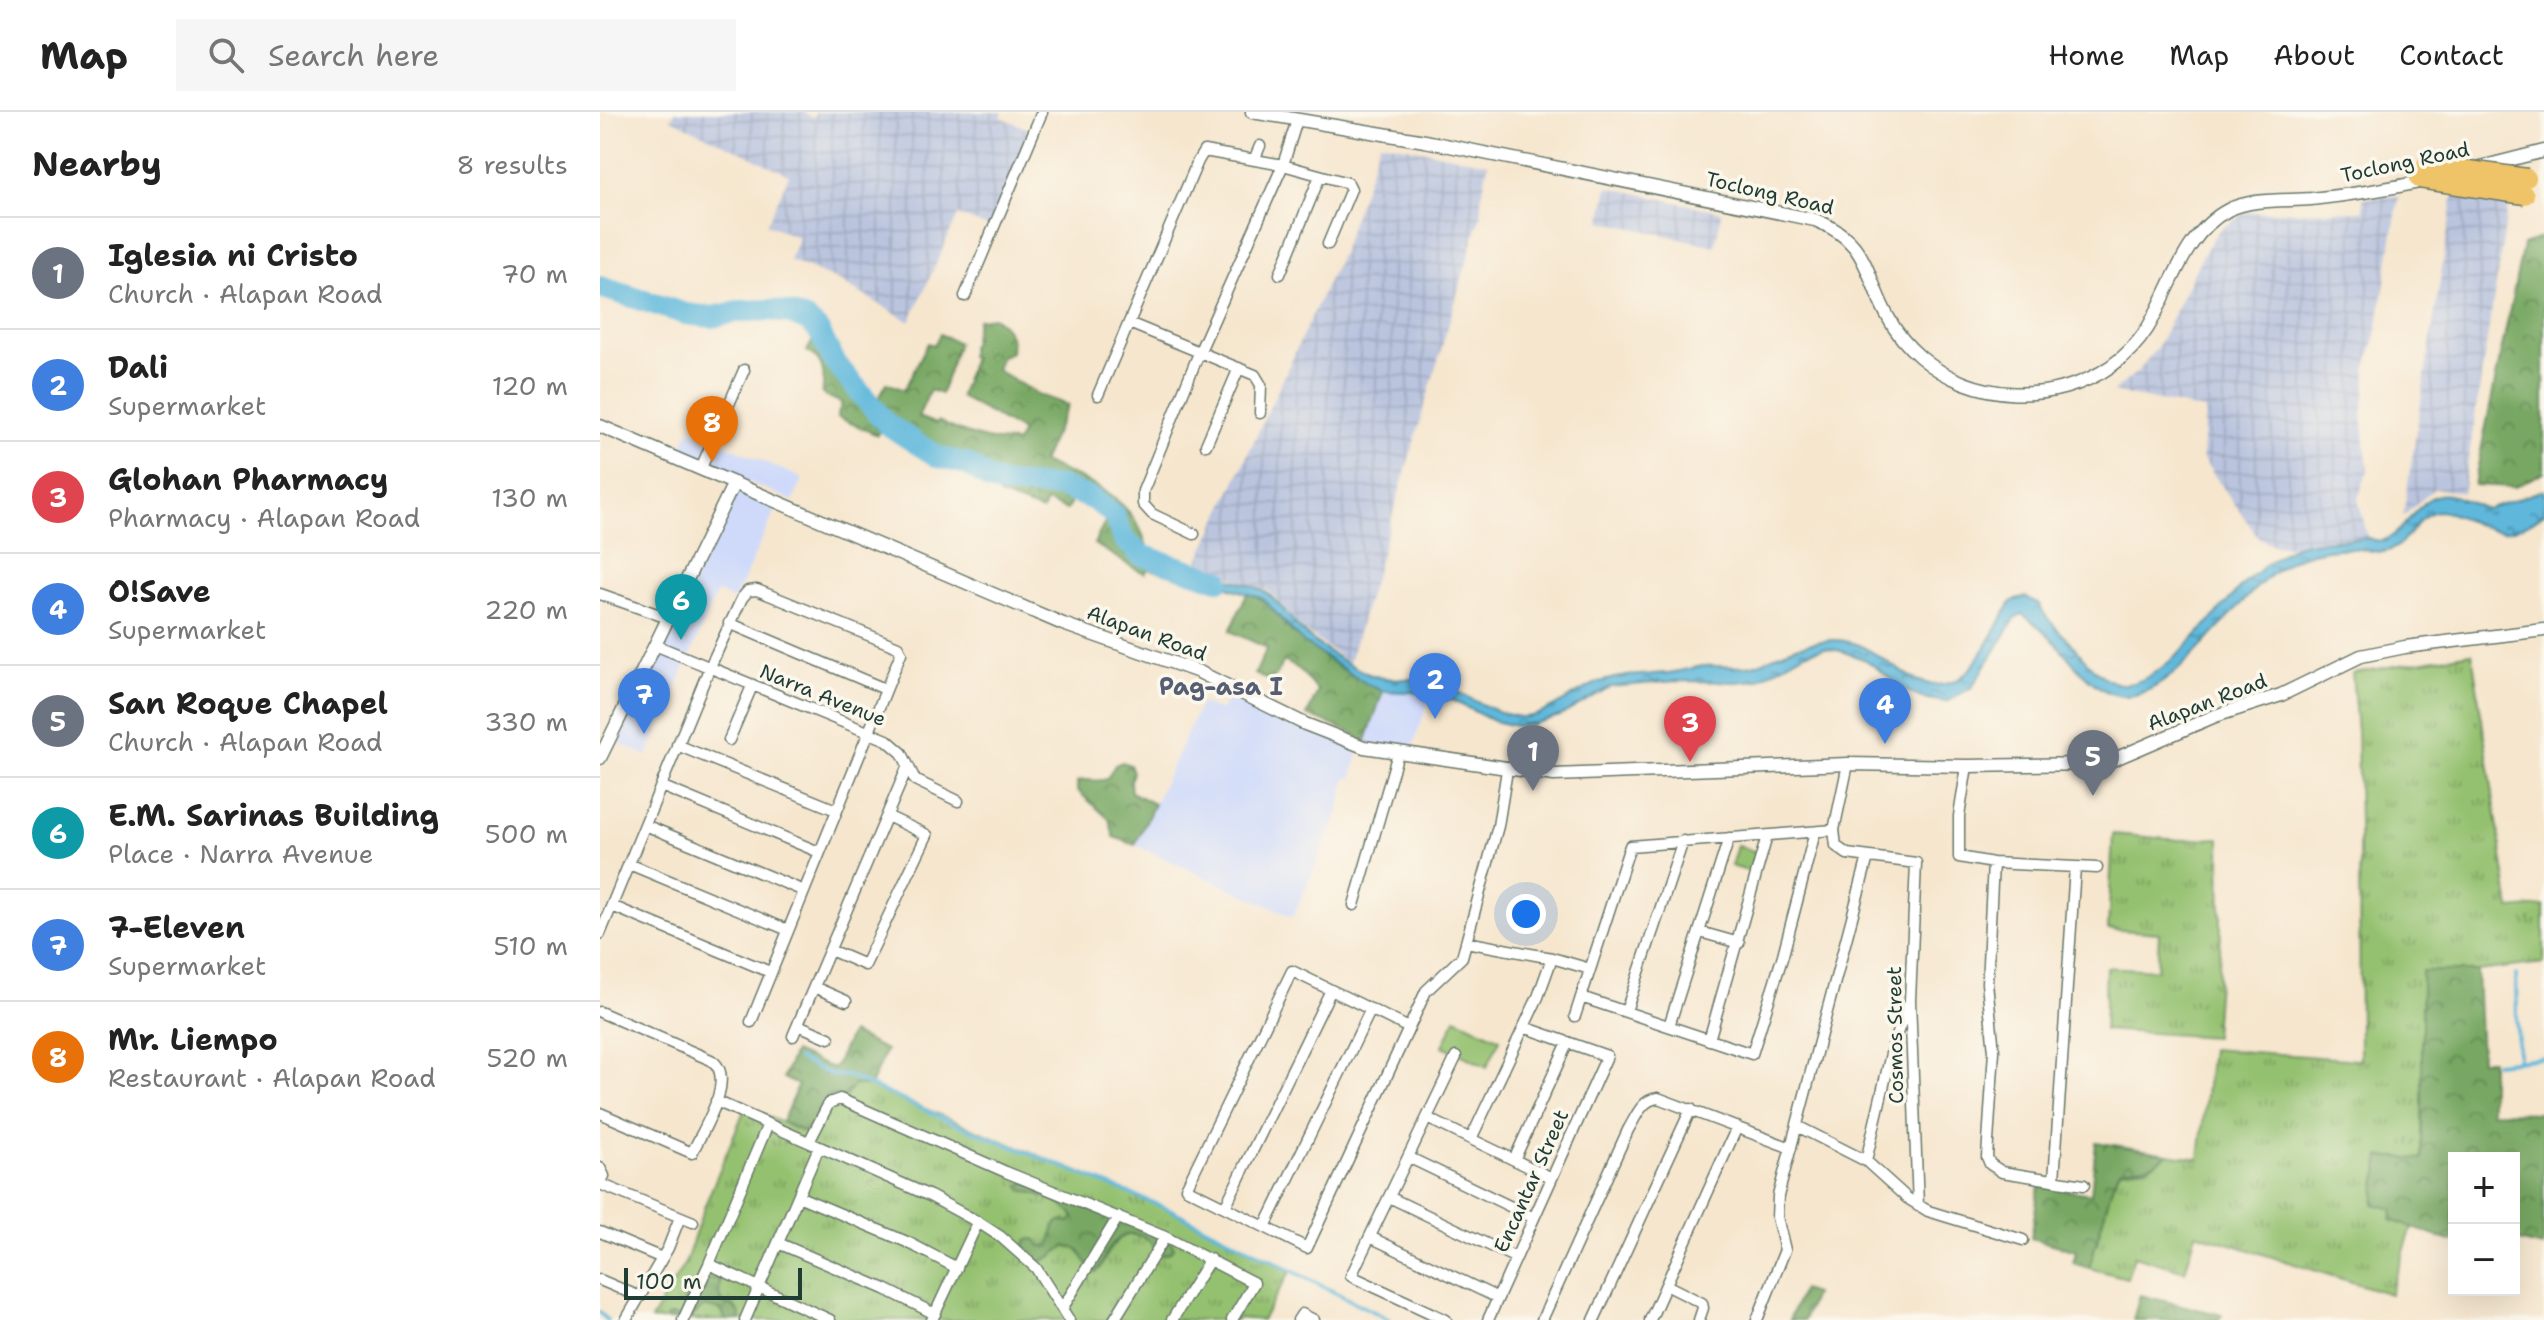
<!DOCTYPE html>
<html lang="en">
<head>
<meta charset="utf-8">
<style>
  body { margin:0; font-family:"Shantell Sans",sans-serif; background:#f6f6f6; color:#222 }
  .controls { position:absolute; right:24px; bottom:24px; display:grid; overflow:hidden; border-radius:0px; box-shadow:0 8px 32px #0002 }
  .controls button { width:72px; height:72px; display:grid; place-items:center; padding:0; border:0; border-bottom:2px solid #e0e0e0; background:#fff; color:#222; font:40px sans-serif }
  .scale { position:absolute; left:24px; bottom:20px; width:178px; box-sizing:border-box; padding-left:8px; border:4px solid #1f3d34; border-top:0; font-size:22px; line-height:28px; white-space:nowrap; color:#1f3d34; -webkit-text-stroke:6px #fbf7ec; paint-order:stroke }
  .you { position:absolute; left:926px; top:802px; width:28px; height:28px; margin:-20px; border:6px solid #fff; border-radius:50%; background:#1a73e8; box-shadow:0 0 0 12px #1a73e833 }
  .badge { display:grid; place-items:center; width:52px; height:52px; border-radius:50%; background:#b5179e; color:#fff; font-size:26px; font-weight:700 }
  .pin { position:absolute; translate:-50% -66px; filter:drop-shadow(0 2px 4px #0008) }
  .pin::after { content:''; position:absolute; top:42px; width:28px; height:24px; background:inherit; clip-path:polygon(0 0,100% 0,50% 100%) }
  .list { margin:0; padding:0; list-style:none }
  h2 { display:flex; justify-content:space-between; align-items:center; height:104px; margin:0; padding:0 32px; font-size:34px }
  h2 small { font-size:26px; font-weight:400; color:#767676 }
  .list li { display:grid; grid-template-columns:52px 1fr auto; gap:24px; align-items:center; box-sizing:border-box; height:112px; padding:0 32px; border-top:2px solid #e0e0e0 }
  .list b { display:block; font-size:30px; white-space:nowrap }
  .list p { margin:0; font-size:26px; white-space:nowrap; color:#767676 }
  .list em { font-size:26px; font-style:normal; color:#767676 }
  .icon { flex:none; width:44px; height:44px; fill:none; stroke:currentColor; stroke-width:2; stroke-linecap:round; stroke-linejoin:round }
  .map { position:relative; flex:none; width:1944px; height:1208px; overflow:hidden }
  header { display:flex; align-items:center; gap:48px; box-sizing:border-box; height:112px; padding:0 40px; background:#fff; border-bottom:2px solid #e0e0e0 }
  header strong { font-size:38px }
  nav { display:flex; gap:44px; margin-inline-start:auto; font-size:28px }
  .search { width:560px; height:72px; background:#f6f6f6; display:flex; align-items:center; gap:20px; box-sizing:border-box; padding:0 28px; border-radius:0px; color:#767676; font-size:30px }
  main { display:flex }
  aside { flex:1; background:#fff }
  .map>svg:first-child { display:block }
  .built { fill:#cfdafa }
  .industrial { fill:url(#industrial-grid) }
  .grass { fill:url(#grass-tufts); stroke:#5a7f52; stroke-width:2; fill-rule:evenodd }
  .forest { fill:url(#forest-crowns); stroke:#4b724b; stroke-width:2 }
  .park { fill:#94c170; stroke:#5a7f52; stroke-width:2 }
  .water { fill:url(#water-ripples); stroke:#3e7a88; stroke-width:2 }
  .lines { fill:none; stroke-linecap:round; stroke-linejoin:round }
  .stream { stroke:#5eb8dc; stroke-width:4 }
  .river { stroke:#5eb8dc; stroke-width:22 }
  .minor-casing { stroke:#6a786a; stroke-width:13 }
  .tertiary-casing { stroke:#6a786a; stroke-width:15 }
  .minor { stroke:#fff; stroke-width:10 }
  .tertiary { stroke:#fff; stroke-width:12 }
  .motorway-bridge-casing { stroke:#6a786a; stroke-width:21; stroke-linecap:butt }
  .motorway-bridge { stroke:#efc469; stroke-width:18 }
  .labels { text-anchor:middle; stroke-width:7; stroke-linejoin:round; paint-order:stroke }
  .street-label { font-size:20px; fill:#1f3d34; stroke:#fbf7ec }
  .quarter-label { font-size:24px; font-weight:bold; fill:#555e72; stroke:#fbf7ec }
</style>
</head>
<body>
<header>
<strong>Map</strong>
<div class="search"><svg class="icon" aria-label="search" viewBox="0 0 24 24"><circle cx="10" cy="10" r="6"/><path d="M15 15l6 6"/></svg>Search here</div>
<nav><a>Home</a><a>Map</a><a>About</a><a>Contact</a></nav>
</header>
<main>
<aside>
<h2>Nearby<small>8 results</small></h2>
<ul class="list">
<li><span class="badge" style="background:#6b7280">1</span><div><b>Iglesia ni Cristo</b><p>Church · Alapan Road</p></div><em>70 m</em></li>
<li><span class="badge" style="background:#3f7fe0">2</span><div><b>Dali</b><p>Supermarket</p></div><em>120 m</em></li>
<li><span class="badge" style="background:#e0444e">3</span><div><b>Glohan Pharmacy</b><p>Pharmacy · Alapan Road</p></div><em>130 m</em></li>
<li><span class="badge" style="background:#3f7fe0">4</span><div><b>O!Save</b><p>Supermarket</p></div><em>220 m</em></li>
<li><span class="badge" style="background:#6b7280">5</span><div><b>San Roque Chapel</b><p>Church · Alapan Road</p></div><em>330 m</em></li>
<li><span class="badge" style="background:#0f9aa8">6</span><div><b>E.M. Sarinas Building</b><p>Place · Narra Avenue</p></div><em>500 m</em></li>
<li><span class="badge" style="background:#3f7fe0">7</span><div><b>7-Eleven</b><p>Supermarket</p></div><em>510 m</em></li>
<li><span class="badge" style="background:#e8710a">8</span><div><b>Mr. Liempo</b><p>Restaurant · Alapan Road</p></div><em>520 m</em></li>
</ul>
</aside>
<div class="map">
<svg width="1944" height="1208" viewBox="0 0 1944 1208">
  <defs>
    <pattern id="industrial-grid" width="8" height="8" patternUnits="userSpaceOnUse" patternTransform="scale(2)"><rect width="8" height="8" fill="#bac4de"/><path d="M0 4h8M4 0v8" fill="none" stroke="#9fa9bf"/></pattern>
    <pattern id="grass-tufts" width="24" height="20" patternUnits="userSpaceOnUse" patternTransform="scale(2)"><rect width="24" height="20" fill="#94c170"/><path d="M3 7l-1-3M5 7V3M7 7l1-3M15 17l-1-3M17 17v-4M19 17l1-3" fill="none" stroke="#789e5d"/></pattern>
    <pattern id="forest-crowns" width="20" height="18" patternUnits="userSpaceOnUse" patternTransform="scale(2)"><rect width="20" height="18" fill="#77a762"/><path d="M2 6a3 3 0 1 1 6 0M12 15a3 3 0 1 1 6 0" fill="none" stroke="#618952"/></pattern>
    <pattern id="water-ripples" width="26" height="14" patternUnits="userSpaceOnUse" patternTransform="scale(2)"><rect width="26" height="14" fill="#5eb8dc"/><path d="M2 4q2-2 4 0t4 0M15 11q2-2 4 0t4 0" fill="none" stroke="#4d97b3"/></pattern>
  </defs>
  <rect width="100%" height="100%" fill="#fbf7ec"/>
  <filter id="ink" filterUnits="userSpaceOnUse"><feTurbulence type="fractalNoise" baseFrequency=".0125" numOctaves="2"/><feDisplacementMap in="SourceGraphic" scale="16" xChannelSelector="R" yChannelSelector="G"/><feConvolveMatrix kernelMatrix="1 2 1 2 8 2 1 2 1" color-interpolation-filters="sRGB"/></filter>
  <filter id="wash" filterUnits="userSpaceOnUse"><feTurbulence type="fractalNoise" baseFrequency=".006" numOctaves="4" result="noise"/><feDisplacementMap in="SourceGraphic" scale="32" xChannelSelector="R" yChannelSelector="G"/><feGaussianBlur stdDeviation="1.8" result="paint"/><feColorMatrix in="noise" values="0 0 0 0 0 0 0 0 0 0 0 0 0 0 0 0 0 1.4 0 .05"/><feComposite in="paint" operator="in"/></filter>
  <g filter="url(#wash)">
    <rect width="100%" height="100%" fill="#f6e6ce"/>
    <!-- built -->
    <path class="built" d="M90 317 203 367 193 389 80 340Z
      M139 379 177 395 134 488 117 480 47 644 15 629Z
      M798 578 831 581 811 641 765 631 783 579Z
      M629 581 759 638 752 667 746 666 738 702 693 805 535 733 601 591 621 599Z"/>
    <!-- industrial -->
    <path class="industrial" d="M75 0H203L213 5 216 0H403L401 5 433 19 391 116 358 103 310 210 239 169 189 148 199 126 167 112 189 63 71 7Z
      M780 30 888 51 881 88V102L749 551 701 516 671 480 597 452 742 139Z
      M1008 75 1122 100 1115 134 1001 109Z
      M1854 80 1909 89 1863 381 1835 376 1803 404Z
      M1799 84 1777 219 1766 258V280L1762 302 1768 358 1758 387 1768 426 1694 434 1673 433 1658 425 1602 346 1605 298 1513 280 1538 259 1558 234 1602 144 1618 119 1646 100 1763 99V86Z"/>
    <!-- grass -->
    <path class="grass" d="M1872 541 1910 797 1944 794V851L1877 859H1822V1048L1780 1045 1774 1091 1793 1097 1792 1108 1812 1115 1790 1182 1596 1121 1585 1159 1534 1144 1527 1166 1489 1156 1513 1071 1520 1058 1548 1055 1568 1042 1599 1047 1611 937 1760 948 1759 709 1757 620 1752 561Z
      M1513 722 1580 728 1620 726 1621 824 1614 925 1504 918 1506 855 1557 858 1559 821 1508 817Z
      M265 972 571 1098 691 1158 662 1208 637 1206 635 1208H139L140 1201 123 1192 119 1182 120 1169 107 1168C100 1187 88 1185 81 1205L69 1204 66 1208H51L86 1149 105 1093 146 994 202 1020 209 1019C224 991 230 975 265 972ZM422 1078 460 1084 574 1136C533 1122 521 1108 500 1157L484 1145 478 1137 465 1134 458 1139 424 1135 427 1128 435 1127 441 1134 450 1135 455 1113 461 1109 470 1110 474 1105C461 1087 443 1083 422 1078Z
      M104 1194 121 1198 126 1208H89Z"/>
    <!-- forest -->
    <path class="forest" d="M1944 124V360L1915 375 1874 373 1923 133Z
      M393 205C407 214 413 223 411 240L400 245 397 258 437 282 468 293 442 350C489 371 535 383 548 439L570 447 582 446 575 463 548 457 545 461C526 454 512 441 494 432L509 402 496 393 474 383 467 398 446 390 442 399 399 383 403 369 382 361 363 347 357 359 310 339 311 331 283 312 277 323 237 305 242 291 222 282C225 265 225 247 207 239L220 216C230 244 251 275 278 287L287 271 304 278 328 231 334 233 340 222 358 231 341 282 330 278 318 305 336 312 338 309C361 321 391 331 417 330L422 319 360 285 373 245 369 244 378 207Z
      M647 481C673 489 675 505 693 521 720 544 751 564 783 579L765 631 755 622 707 603 718 579 699 557 684 549 672 570 655 562 667 536 630 519Z
      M522 650 530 653 533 660 530 670 531 680 554 692 535 733 514 725 509 707 477 678V670C488 665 496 671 507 667L515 653Z
      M1822 859H1877L1881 948H1891V1000L1944 1001 1943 1135 1914 1128V1046H1854L1853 1130 1791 1108 1793 1097 1774 1092 1780 1044 1822 1047Z
      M251 921 286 938 270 974 254 973 245 985 234 983 227 985 209 1019 206 1021 182 1010 198 973 183 966 194 940 234 957Z
      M1496 1030 1568 1042C1548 1058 1542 1052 1520 1058L1513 1071 1489 1156 1473 1151 1476 1139 1431 1126 1439 1074 1491 1082Z
      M425 1070 571 1130 574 1136 569 1141 560 1143C546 1121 527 1112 509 1137 504 1145 503 1154 496 1160L491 1158 478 1137 465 1134 449 1146 439 1150 424 1135 427 1128 435 1127 441 1134 450 1135 455 1113 460 1109 470 1110 474 1105C461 1087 442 1083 422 1078L420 1074Z
      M117 1166 120 1169 119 1182 123 1192 134 1194 140 1201 139 1208H126L121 1198 104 1194 89 1208H66L68 1204 81 1205 86 1192 84 1184 92 1178 98 1184 107 1168Z
      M1202 1178 1214 1182 1204 1208H1189Z
      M1540 1183 1622 1203 1618 1208H1533Z"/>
    <!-- park -->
    <path class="park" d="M1137 734 1157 740 1151 760 1131 754Z
      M856 906 900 927 887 955 843 934Z"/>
    <!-- water -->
    <path class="water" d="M1944 378V401C1916 423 1899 424 1867 408 1858 404 1848 399 1838 399 1817 400 1808 435 1787 439 1777 442 1766 437 1757 437 1738 435 1714 439 1697 446 1642 469 1582 585 1524 584 1493 583 1470 545 1450 525 1442 516 1431 509 1422 502L1415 507 1372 575 1346 590 1322 586 1310 581 1266 548 1241 539 1225 536 1205 541 1157 568 1136 570 1077 569 1010 575 960 604 929 613 915 614 893 609 852 588 831 581 783 579 767 572 704 531 662 486 633 477 594 459C614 464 653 470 668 482 681 492 690 507 701 518 720 536 743 550 766 561 792 573 823 561 843 572 864 583 897 603 921 605 943 607 979 576 1003 569 1025 562 1046 563 1068 561 1080 560 1092 555 1104 554 1118 553 1132 556 1146 554 1162 552 1171 545 1185 539 1200 533 1216 529 1232 528 1279 525 1308 586 1352 570 1377 562 1398 510 1412 489L1426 485 1439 492C1445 508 1466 524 1477 538 1488 552 1507 574 1526 572 1563 570 1616 501 1641 475 1655 460 1672 447 1689 437 1705 427 1748 428 1768 426 1799 441 1813 387 1839 383 1855 380 1872 393 1887 397Z"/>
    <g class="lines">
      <!-- stream -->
      <path class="stream" d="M1916 863 1918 948
        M198 947 232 963 248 964 354 1011 571 1098 790 1208
        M1895 951 1944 946
        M0 1200 7 1208"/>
      <!-- river -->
      <path class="river" d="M0 175 86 202 112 205 142 199 171 198 191 202 208 209 218 218 235 250 246 264 287 312 305 324 338 345 367 352 390 368 403 372 462 375 494 388 514 403 523 426 541 443 619 468"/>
    </g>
  </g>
  <g filter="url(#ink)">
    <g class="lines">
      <defs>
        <path id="minor" d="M654 48 660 34
          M680 162 720 64
          M365 184 442 0
          M529 211 655 263 661 273 660 301
          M498 283 598 49 604 39 683 53 748 71 751 77 728 132
          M606 333 639 256
          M101 356 144 258
          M594 422 552 402 543 392V379L599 241 683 53 697 8
          M0 482 68 506
          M129 511 285 577
          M55 533 287 628 302 641 315 668 358 689
          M129 628 152 574
          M77 633 236 698
          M1248 652 1234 718 1236 734 1247 742 1316 751 1310 888 1318 1094
          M1367 654 1359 704V745L1393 751 1497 756
          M61 674 219 740
          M45 713 204 779
          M1393 751 1387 871 1394 939 1387 1045 1390 1052 1402 1060 1484 1073
          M29 752 188 818
          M754 793 798 641
          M12 794 170 860
          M1100 820 1139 831
          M0 822 109 557 142 486 148 479 157 478 298 535 301 541 151 910
          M866 830 952 846 990 857
          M230 838 265 853 327 723 287 704
          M214 875 246 889
          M981 885 1152 942 1183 843 1215 720
          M1026 899 1083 729
          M0 900 111 948C138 965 102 1019 92 1041L0 1001
          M975 904 1030 734 1234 718
          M198 913 229 926
          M1069 914 1129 726
          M809 916 692 859 586 1076 707 1136 809 916 826 879 862 845 898 714 907 658
          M193 924 307 656
          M1109 928 1167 724
          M116 989 330 1084 378 1110 401 1125 436 1156 469 1208
          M827 1006 952 1066
          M1197 1014 1266 1049 1307 1086 1328 1099 1423 1128
          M871 1027 938 885 952 846
          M209 1030 229 991 240 987 406 1060 565 1125 654 1171 632 1208
          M808 1045 934 1106
          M914 1048 968 930
          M1266 1049 1294 929 1308 893
          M0 1056 4 1064 0 1071
          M1454 1068 1475 755
          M0 1072 93 1110
          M198 1084 307 1130 357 1156
          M789 1085 916 1146
          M625 1095 731 878
          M665 1115 771 897
          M0 1120 62 1146
          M770 1125 898 1186
          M178 1131 285 1177 335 1202
          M109 1152 230 1208
          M0 1168 40 1185
          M1066 1173 1102 1191 1103 1196 1099 1208
          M462 1197 518 1105
          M26 1208 68 1136 80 1105
          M83 1208 109 1152 168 1012
          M145 1208 219 1035
          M332 1208 378 1110
          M514 1208 565 1125
          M572 1208 610 1147
          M698 1208 702 1202 714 1208
          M846 1208 751 1164 856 945
          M888 1208 1007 944 924 915
          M942 1208 1028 1018C1036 1005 1041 988 1058 986L1191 1036
          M994 1208 1091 997
          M1050 1208 1137 1015
          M1157 1208 1185 1138 1177 1105 1178 1084 1268 745"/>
        <path id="tertiary" d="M652 0 825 29 1215 108C1269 129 1264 161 1288 205 1304 236 1333 259 1364 271 1428 296 1509 276 1547 217 1571 178 1584 121 1628 98 1652 86 1685 89 1711 87 1750 83 1787 77 1825 69
          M1877 56 1944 39
          M0 314 463 512 599 560 705 612 764 635 954 663 1248 652 1367 654 1492 652 1510 649 1615 604 1681 583 1761 544 1805 535 1944 518
          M0 646 134 371"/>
      </defs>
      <!-- minor casing -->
      <use href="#minor" class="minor-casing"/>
      <!-- tertiary casing -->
      <use href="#tertiary" class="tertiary-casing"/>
      <!-- minor -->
      <use href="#minor" class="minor"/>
      <!-- tertiary -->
      <use href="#tertiary" class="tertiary"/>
      <defs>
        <path id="motorway-bridge" d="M1826 52 1927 66
          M1819 67 1925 83"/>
      </defs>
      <!-- motorway-bridge casing -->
      <use href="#motorway-bridge" class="motorway-bridge-casing"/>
      <!-- motorway-bridge -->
      <use href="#motorway-bridge" class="motorway-bridge"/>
    </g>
  </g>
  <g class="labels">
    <!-- street labels -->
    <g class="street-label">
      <text transform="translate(1805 50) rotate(-12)" y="7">Toclong Road</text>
      <text transform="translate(1170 81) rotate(13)" y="7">Toclong Road</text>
      <text transform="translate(547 521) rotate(20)" y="7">Alapan Road</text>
      <text transform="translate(223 583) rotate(22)" y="7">Narra Avenue</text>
      <text transform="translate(1607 590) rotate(-21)" y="7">Alapan Road</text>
      <text transform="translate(1295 923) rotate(-91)" y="7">Cosmos Street</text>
      <text transform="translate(931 1069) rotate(-66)" y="7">Encantar Street</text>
    </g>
    <!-- quarter labels -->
    <g class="quarter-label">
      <text x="621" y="583">Pag-asa I</text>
    </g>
  </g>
</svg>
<div class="controls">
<button>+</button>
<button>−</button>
</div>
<div class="scale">100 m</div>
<div class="you"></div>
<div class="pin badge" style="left:933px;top:679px;background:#6b7280">1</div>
<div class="pin badge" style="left:835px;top:607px;background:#3f7fe0">2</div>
<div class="pin badge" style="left:1090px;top:650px;background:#e0444e">3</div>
<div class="pin badge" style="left:1285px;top:632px;background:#3f7fe0">4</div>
<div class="pin badge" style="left:1493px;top:684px;background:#6b7280">5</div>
<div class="pin badge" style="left:81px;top:528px;background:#0f9aa8">6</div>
<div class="pin badge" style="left:44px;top:622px;background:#3f7fe0">7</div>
<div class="pin badge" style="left:112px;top:350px;background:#e8710a">8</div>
</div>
</main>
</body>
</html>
